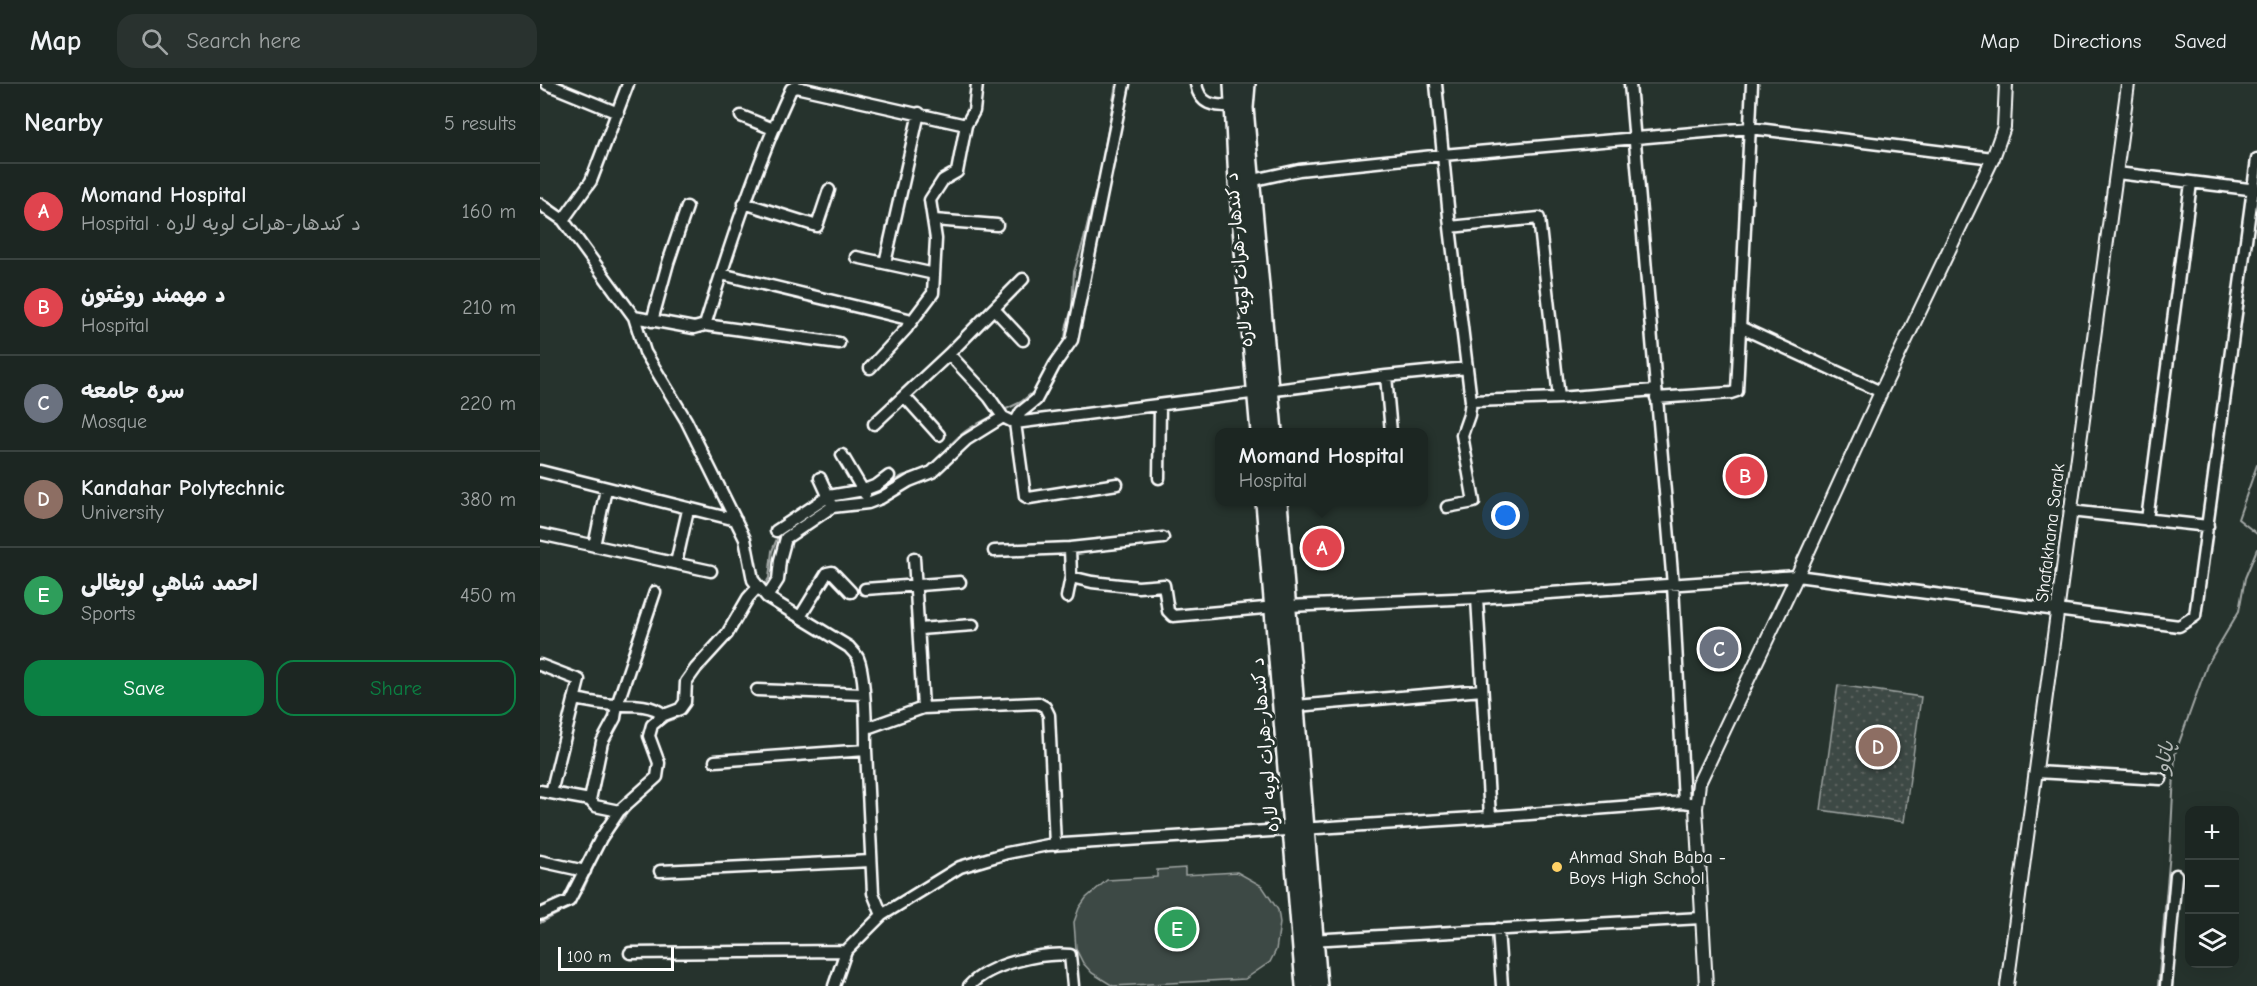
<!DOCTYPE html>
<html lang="en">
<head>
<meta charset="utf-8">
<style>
  body { margin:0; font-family:"Comic Neue","Playpen Sans Arabic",sans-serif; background:#29322f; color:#f1f3f6 }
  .controls { position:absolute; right:18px; bottom:18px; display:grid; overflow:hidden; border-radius:12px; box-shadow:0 6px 24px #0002 }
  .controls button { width:54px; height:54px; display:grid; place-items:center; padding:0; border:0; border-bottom:2px solid #3a4340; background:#1c2622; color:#f1f3f6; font:30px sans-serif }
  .scale { position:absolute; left:18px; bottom:15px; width:116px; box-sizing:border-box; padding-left:6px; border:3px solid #fff; border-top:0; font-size:16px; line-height:21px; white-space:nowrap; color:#fff; -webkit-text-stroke:4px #26332d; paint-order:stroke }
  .you { position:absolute; left:966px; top:432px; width:21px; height:21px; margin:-15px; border:4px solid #fff; border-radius:50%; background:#1a73e8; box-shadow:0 0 0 9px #1a73e833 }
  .badge { display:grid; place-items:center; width:39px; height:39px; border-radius:50%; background:#0b8043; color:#fff; font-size:20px; font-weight:700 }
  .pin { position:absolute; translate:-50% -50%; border:3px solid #fff; box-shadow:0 2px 6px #0006 }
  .popup { position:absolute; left:675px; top:344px; width:213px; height:78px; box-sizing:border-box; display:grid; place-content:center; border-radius:12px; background:#1c2622; filter:drop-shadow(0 2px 4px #0005); font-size:20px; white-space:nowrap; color:#a0a5a5 }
  .popup b { font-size:22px; color:#f1f3f6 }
  .popup::after { content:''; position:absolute; left:50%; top:100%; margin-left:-12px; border:12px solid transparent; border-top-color:#1c2622 }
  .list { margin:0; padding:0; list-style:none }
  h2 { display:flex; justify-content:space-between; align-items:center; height:78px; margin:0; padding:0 24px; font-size:26px }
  h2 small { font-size:20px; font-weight:400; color:#a0a5a5 }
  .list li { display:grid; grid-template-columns:39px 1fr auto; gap:18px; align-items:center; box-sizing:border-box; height:96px; padding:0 24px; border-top:2px solid #3a4340 }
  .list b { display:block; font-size:22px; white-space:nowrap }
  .list p { margin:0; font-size:20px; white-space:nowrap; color:#a0a5a5 }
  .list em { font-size:20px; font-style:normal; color:#a0a5a5 }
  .actions { display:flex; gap:12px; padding:18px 24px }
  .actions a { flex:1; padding:14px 0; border:2px solid #0b8043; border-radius:18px; text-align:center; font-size:21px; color:#0b8043 }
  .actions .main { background:#0b8043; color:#fff }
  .icon { flex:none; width:33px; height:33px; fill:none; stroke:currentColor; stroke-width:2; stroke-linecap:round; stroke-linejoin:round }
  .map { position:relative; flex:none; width:1717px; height:902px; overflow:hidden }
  header { display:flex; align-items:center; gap:36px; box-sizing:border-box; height:84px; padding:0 30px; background:#1c2622; border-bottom:2px solid #3a4340 }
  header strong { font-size:28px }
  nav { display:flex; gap:33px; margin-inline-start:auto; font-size:21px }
  .search { width:420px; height:54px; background:#29322f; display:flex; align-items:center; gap:15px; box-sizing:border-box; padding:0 21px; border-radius:18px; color:#a0a5a5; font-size:22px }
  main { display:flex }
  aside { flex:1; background:#1c2622 }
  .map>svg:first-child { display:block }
  .grass { fill:#3e4944; stroke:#9ea4a2; stroke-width:1.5 }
  .garden { fill:url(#garden-dots); stroke:#9ea4a2; stroke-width:1.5 }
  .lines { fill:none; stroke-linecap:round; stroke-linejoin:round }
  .stream { stroke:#a4a9a7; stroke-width:2 }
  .minor-casing { stroke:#fff; stroke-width:15 }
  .major-casing { stroke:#fff; stroke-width:16 }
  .highway-casing { stroke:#fff; stroke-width:20 }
  .minor { stroke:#26332d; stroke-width:10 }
  .major { stroke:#26332d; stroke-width:12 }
  .highway { stroke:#26332d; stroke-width:15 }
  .poi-dot { fill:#ffd166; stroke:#26332d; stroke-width:2 }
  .labels { text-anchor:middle; stroke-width:6; stroke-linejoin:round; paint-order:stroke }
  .street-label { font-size:18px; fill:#fff; stroke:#26332d }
  .poi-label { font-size:18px; fill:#fff; stroke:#26332d; text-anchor:start }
  .water-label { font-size:20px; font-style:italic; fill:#b3b8b6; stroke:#26332d }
</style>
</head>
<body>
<header>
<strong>Map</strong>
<div class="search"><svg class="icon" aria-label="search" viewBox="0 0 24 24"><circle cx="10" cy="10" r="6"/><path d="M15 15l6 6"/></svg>Search here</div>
<nav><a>Map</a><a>Directions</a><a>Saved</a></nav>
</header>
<main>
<aside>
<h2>Nearby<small>5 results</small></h2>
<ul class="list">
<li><span class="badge" style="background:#e0444e">A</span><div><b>Momand Hospital</b><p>Hospital · د کندهار-هرات لويه لاره</p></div><em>160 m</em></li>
<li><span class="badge" style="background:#e0444e">B</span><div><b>د مهمند روغتون</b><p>Hospital</p></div><em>210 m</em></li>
<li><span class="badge" style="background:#6b7280">C</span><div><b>سره جامعه</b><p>Mosque</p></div><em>220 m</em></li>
<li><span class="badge" style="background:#8d6e63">D</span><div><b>Kandahar Polytechnic</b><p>University</p></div><em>380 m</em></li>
<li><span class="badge" style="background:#2e9e5b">E</span><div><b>احمد شاهي لوبغالی</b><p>Sports</p></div><em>450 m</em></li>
</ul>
<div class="actions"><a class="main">Save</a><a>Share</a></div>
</aside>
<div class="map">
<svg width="1717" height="902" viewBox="0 0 1717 902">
  <defs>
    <pattern id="garden-dots" width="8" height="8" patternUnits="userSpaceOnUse" patternTransform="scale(1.5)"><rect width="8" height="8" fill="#3e4944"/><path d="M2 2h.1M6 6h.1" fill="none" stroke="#5b6460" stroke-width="1.8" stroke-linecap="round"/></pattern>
  </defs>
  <rect width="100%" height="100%" fill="#26332d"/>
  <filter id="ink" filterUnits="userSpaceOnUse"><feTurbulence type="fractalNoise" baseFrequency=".0167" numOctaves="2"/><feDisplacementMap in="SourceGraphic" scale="12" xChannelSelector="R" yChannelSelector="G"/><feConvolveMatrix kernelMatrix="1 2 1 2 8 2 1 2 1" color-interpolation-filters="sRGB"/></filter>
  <g filter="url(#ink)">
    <!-- grass -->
    <path class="grass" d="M645 784V791L697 788 722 802 738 826 740 839 736 866 730 878 705 895 573 902 552 889 543 879 536 865 534 838 539 824 546 814 567 796 617 793V786Z"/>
    <!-- garden -->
    <path class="garden" d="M1298 601 1381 613 1364 738 1281 726Z"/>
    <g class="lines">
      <!-- stream -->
      <path class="stream" d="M519 266 525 254 527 240 532 225 534 188 544 155 562 80 576 0
        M462 327 481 318 498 304
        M401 373C417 349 432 342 457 330
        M1717 381 1698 435 1717 450
        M328 411 362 392 391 383
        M260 438 275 428
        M223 504 229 494 232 467 239 450
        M209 523 220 509
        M186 558 198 541
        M122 639 142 632 148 622
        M121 695 123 691V675
        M67 755 94 721 117 699
        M0 839 32 822 44 804 60 768
        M1618 902 1630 768 1635 670 1667 581 1699 527 1705 494 1717 465"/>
      <defs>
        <path id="minor" d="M7 0 78 29
          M656 0C660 21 673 22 692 22
          M896 0 910 143 931 317 1019 314 1115 306
          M1090 0 1133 501 1144 718 1150 719
          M201 32 233 45
          M1577 89 1717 106
          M705 98 759 86 903 71 1210 44 1453 74
          M204 119 277 142 289 106
          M0 120 23 136 94 233 105 268 146 336 205 455 213 496 227 513 309 563C312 567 316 570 318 574 326 592 326 646 326 666L333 809 342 831
          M23 136 51 97 88 0
          M394 136 457 141
          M910 143 999 134 1019 314
          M316 173 390 189
          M345 179 379 29
          M181 190 368 235 369 238 367 244 330 284
          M454 225 483 256
          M94 233 154 244 165 241C190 161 216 81 251 5L256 3 426 41
          M112 237 128 179 147 123
          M165 241 299 259
          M369 241 393 209 396 155 390 116 403 96 417 88 426 41 434 27 437 0
          M1200 243 1341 308
          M409 270 449 313 463 333 475 339 846 292 927 284
          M846 292 851 348
          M364 312 399 351
          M1116 314 1191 309 1197 307 1212 0
          M334 340 409 270 483 195
          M302 371 325 410
          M0 387 196 436
          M280 394 291 418
          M619 394 620 322
          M577 400 489 414 485 412 475 339 481 328 496 316 515 280 532 256 584 0
          M907 423 934 418 922 351 929 331 931 317
          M1530 427 1668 442
          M1607 436 1651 99
          M236 447 289 412 324 406 337 401 349 392
          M0 450 171 487
          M54 462 66 405
          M454 467 530 464 623 454
          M374 474 383 624
          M136 479 148 426
          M531 493 552 498 598 503 624 501 628 527 633 532 748 522 937 514 1257 492 1639 542 1655 532 1717 75
          M325 505 420 498
          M227 513 238 496 240 476 246 454 292 423 328 419 341 414 369 397 392 388 426 356 463 333
          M527 513 531 493 530 464
          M937 514 950 733
          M260 533 287 489 292 488 311 508
          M379 545 433 541
          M0 581 39 596 11 709
          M217 606 324 610
          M34 615C48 617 63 621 77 621 92 621 112 620 124 631
          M756 622 942 606
          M327 644 383 624 498 619 505 623 509 631 515 761
          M175 677 326 666
          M1496 688 1621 695
          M0 707 50 716 55 722 79 727
          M50 716 62 658 75 634 77 621 115 508
          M0 777 45 787
          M120 787 331 777
          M0 830 29 817 61 754 79 727 117 693 119 679 109 652 112 641 124 631 140 625 145 618 146 598 156 584 187 550 208 514 217 504
          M958 845 962 902
          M770 856 1161 834
          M90 869 306 867
          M294 902 306 867 342 831 420 783 467 769 508 761 950 733 1144 718
          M429 902C449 880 501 868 530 871L533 902
          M1626 902 1636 791"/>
        <path id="major" d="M1166 902 1156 724 1159 699 1257 492 1341 308 1453 74 1464 43 1466 0
          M1467 902 1588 0"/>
        <path id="highway" d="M692 0 697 98 719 348
          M707 0 705 24 734 348
          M724 418 764 902
          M739 418 779 902"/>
      </defs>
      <!-- minor casing -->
      <use href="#minor" class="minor-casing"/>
      <!-- major casing -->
      <use href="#major" class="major-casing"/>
      <!-- highway casing -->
      <use href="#highway" class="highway-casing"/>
      <!-- minor -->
      <use href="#minor" class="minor"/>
      <!-- major -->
      <use href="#major" class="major"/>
      <!-- highway -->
      <use href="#highway" class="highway"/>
    </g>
  </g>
  <!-- markers -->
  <circle class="poi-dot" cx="1017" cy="783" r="6"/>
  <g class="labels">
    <!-- street labels -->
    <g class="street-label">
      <text transform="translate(699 176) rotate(-95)" y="6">د کندهار-هرات لويه لاره</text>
      <text transform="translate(1510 449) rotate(-83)" y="6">Shafakhana Sarak</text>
      <text transform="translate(725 661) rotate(-95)" y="6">د کندهار-هرات لويه لاره</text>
    </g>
    <!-- poi labels -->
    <g class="poi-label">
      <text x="1029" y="779">Ahmad Shah Baba -<tspan x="1029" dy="21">Boys High School</tspan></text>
    </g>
    <!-- water labels -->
    <g class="water-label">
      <text transform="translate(1624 673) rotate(-80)" y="7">پاتاو</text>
    </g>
  </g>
</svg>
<div class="controls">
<button>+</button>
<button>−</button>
<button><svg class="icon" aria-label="layers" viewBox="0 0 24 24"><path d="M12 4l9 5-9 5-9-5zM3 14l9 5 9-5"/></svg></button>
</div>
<div class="scale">100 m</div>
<div class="you"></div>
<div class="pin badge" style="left:782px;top:464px;background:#e0444e">A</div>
<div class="popup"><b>Momand Hospital</b>Hospital</div>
<div class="pin badge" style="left:1205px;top:392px;background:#e0444e">B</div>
<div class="pin badge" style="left:1179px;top:565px;background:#6b7280">C</div>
<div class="pin badge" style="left:1338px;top:663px;background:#8d6e63">D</div>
<div class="pin badge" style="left:637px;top:845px;background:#2e9e5b">E</div>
</div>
</main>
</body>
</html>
